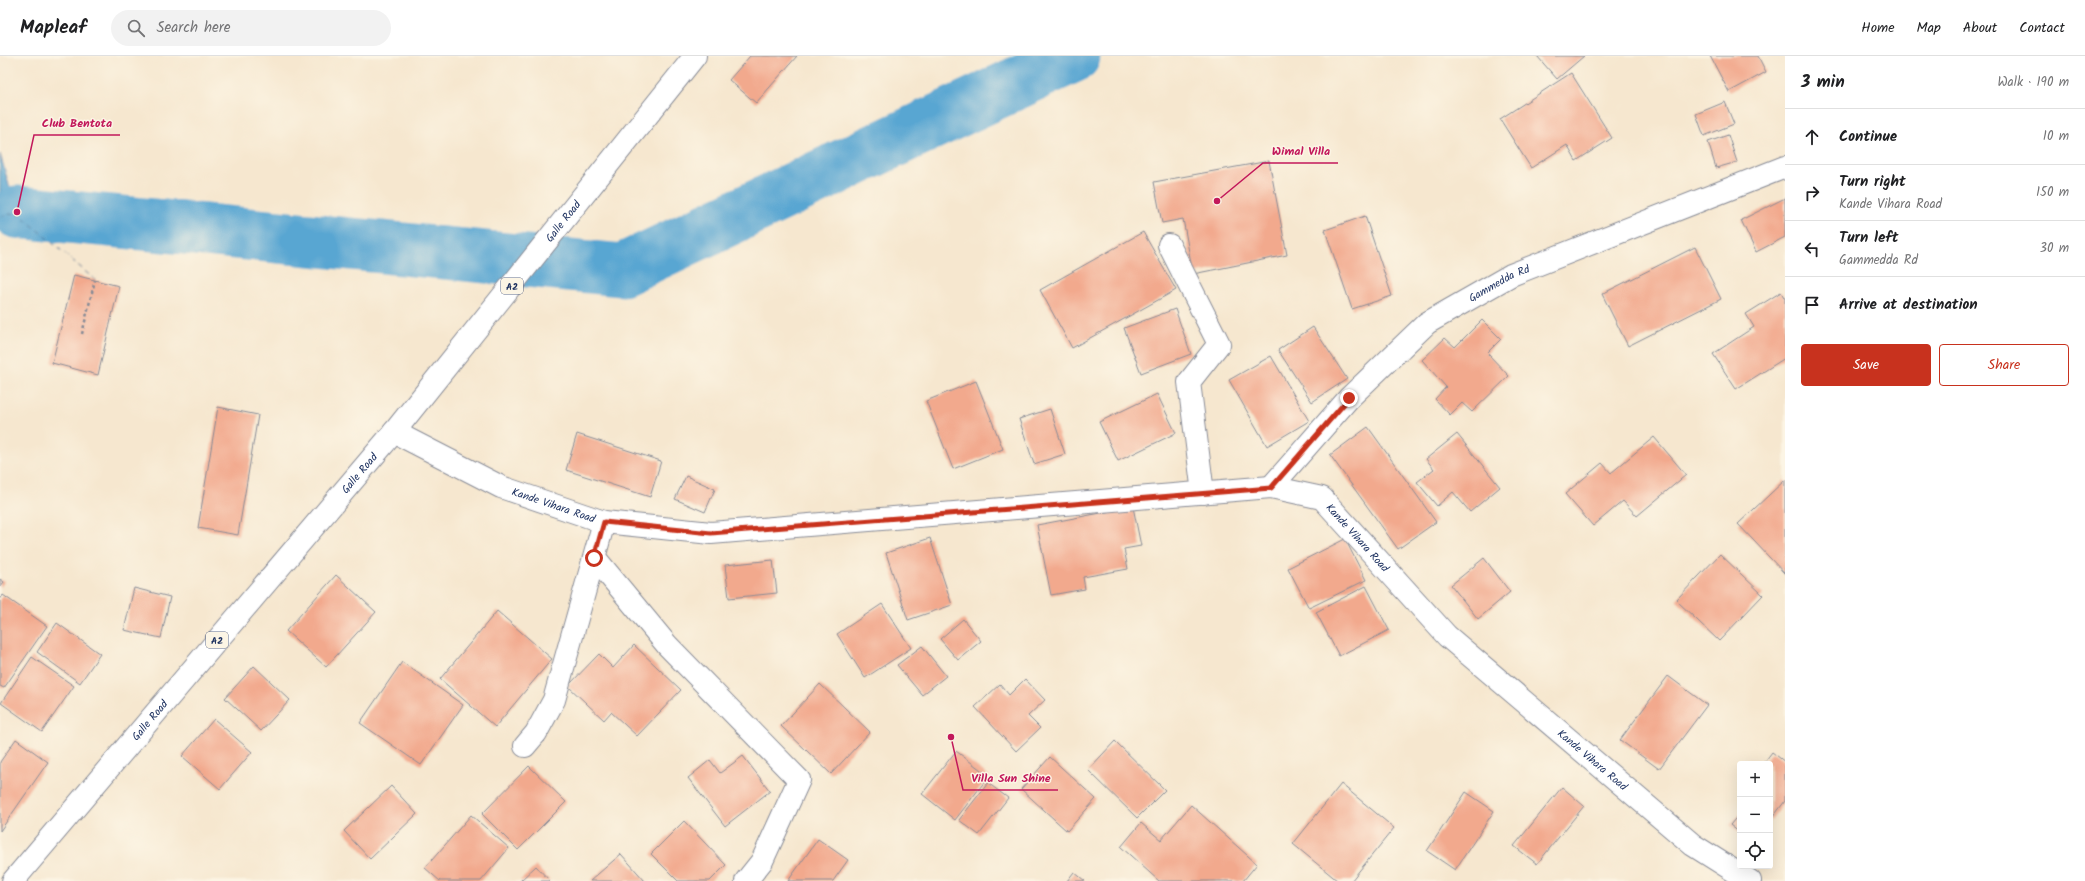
<!DOCTYPE html>
<html lang="en">
<head>
<meta charset="utf-8">
<style>
  body { margin:0; font-family:Kalam,sans-serif; background:#f2f2f2; color:#202124 }
  .controls { position:absolute; right:12px; bottom:12px; display:grid; overflow:hidden; border-radius:4px; box-shadow:0 4px 16px #0002 }
  .controls button { width:36px; height:36px; display:grid; place-items:center; padding:0; border:0; border-bottom:1px solid #e0e0e0; background:#fff; color:#202124; font:20px sans-serif }
  .stop { position:absolute; width:12px; height:12px; margin:-9px; border:3px solid #c8321e; border-radius:50%; background:#fff }
  .stop.end { background:#c8321e; border-color:#fff; box-shadow:0 1px 4px #0008 }
  .list { margin:0; padding:0; list-style:none }
  h2 { display:flex; justify-content:space-between; align-items:center; height:52px; margin:0; padding:0 16px; font-size:17px }
  h2 small { font-size:13px; font-weight:400; color:#757577 }
  .list li { display:grid; grid-template-columns:26px 1fr auto; gap:12px; align-items:center; box-sizing:border-box; height:56px; padding:0 16px; border-top:1px solid #e0e0e0 }
  .list b { display:block; font-size:15px; white-space:nowrap }
  .list p { margin:0; font-size:13px; white-space:nowrap; color:#757577 }
  .list em { font-size:13px; font-style:normal; color:#757577 }
  .actions { display:flex; gap:8px; padding:12px 16px }
  .actions a { flex:1; padding:9px 0; border:1px solid #c8321e; border-radius:4px; text-align:center; font-size:14px; color:#c8321e }
  .actions .main { background:#c8321e; color:#fff }
  .icon { flex:none; width:22px; height:22px; fill:none; stroke:currentColor; stroke-width:2; stroke-linecap:round; stroke-linejoin:round }
  .map { position:relative; flex:none; width:1785px; height:825px; overflow:hidden }
  header { display:flex; align-items:center; gap:24px; box-sizing:border-box; height:56px; padding:0 20px; background:#fff; border-bottom:1px solid #e0e0e0 }
  header strong { font-size:19px }
  nav { display:flex; gap:22px; margin-inline-start:auto; font-size:14px }
  .search { width:280px; height:36px; background:#f2f2f2; display:flex; align-items:center; gap:10px; box-sizing:border-box; padding:0 14px; border-radius:22px; color:#757577; font-size:15px }
  main { display:flex }
  aside { flex:1; background:#fff }
  .map>svg:first-child { display:block }
  .water { fill:#59a6d2; stroke:#3a6a98 }
  .lines { fill:none; stroke-linecap:round; stroke-linejoin:round }
  .river { stroke:#59a6d2; stroke-width:53 }
  .ferry { stroke:#315987; stroke-width:1; stroke-dasharray:5 4; stroke-linecap:butt }
  .building { fill:#f2a98d }
  .street-casing { stroke:#888b96; stroke-width:24 }
  .primary-casing { stroke:#888b96; stroke-width:24 }
  .highway-casing { stroke:#888b96; stroke-width:24 }
  .path { stroke:#888b96; stroke-width:2.5; stroke-dasharray:3 3; stroke-linecap:butt }
  .street { stroke:#fff; stroke-width:22 }
  .primary { stroke:#fff; stroke-width:22 }
  .highway { stroke:#fff; stroke-width:22 }
  .route { stroke:#c8321e; stroke-width:5 }
  .labels { text-anchor:middle; stroke-width:3; stroke-linejoin:round; paint-order:stroke }
  .shield { fill:#fcf5e5; stroke:#5e6a86; stroke-width:1 }
  .shield-label { font-size:10px; font-weight:bold; fill:#1b2f5e }
  .street-label { font-size:11px; fill:#1b2f5e; stroke:#fcf5e5 }
  .leader { fill:none; stroke:#c2185b; stroke-width:1.5 }
  .callout-dot { fill:#c2185b; stroke:#fcf5e5; stroke-width:1.5 }
  .callout-label { font-size:12px; text-anchor:middle; font-weight:bold; fill:#c2185b; stroke:#fcf5e5; stroke-width:3; stroke-linejoin:round; paint-order:stroke }
</style>
</head>
<body>
<header>
<strong>Mapleaf</strong>
<div class="search"><svg class="icon" aria-label="search" viewBox="0 0 24 24"><circle cx="10" cy="10" r="6"/><path d="M15 15l6 6"/></svg>Search here</div>
<nav><a>Home</a><a>Map</a><a>About</a><a>Contact</a></nav>
</header>
<main>
<div class="map">
<svg width="1785" height="825" viewBox="0 0 1785 825">
  <rect width="100%" height="100%" fill="#fcf5e5"/>
  <filter id="ink" filterUnits="userSpaceOnUse"><feTurbulence type="fractalNoise" baseFrequency=".025" numOctaves="2"/><feDisplacementMap in="SourceGraphic" scale="8" xChannelSelector="R" yChannelSelector="G"/><feConvolveMatrix kernelMatrix="1 2 1 2 8 2 1 2 1" color-interpolation-filters="sRGB"/></filter>
  <filter id="wash" filterUnits="userSpaceOnUse"><feTurbulence type="fractalNoise" baseFrequency=".012" numOctaves="4" result="noise"/><feDisplacementMap in="SourceGraphic" scale="16" xChannelSelector="R" yChannelSelector="G"/><feGaussianBlur stdDeviation="0.9" result="paint"/><feColorMatrix in="noise" values="0 0 0 0 0 0 0 0 0 0 0 0 0 0 0 0 0 1.4 0 .05"/><feComposite in="paint" operator="in"/></filter>
  <g filter="url(#wash)">
    <rect width="100%" height="100%" fill="#f6e7cf"/>
    <!-- water -->
    <path class="water" d="M0 98 17 156 0 170Z"/>
    <g class="lines">
      <!-- river -->
      <path class="river" d="M17 156 622 214 1074 0"/>
      <!-- ferry -->
      <path class="ferry" d="M0 161 17 156 95 224"/>
    </g>
    <g id="blocks">
      <!-- building -->
      <path class="building" d="M750 0H797L756 47 729 24Z
        M1537 0H1584L1557 23Z
        M1710 0H1758L1766 16 1729 36Z
        M1571 17 1612 82 1576 105 1567 89 1531 112 1500 63Z
        M1725 46 1734 68 1704 80 1696 58Z
        M1728 79 1737 106 1716 112 1708 86Z
        M1269 105 1287 199 1193 218 1183 163 1162 167 1154 126Z
        M1785 142V181L1756 196 1741 164Z
        M1365 160 1392 240 1352 253 1325 174Z
        M1143 176 1176 234 1072 292 1040 234Z
        M1695 191 1721 243 1628 290 1602 238Z
        M74 219 119 230 98 319 52 307Z
        M1781 236 1785 243V302L1736 333 1713 298 1754 271 1746 258Z
        M1175 253 1191 298 1141 317 1124 272Z
        M1482 264 1501 283 1487 297 1509 320 1472 356 1462 347 1450 359 1435 343 1446 331 1422 304 1445 282 1455 291Z
        M1313 271 1347 323 1312 346 1278 294Z
        M1271 300 1309 365 1267 390 1229 324Z
        M976 325 1003 393 953 413 926 345Z
        M1157 338 1176 377 1118 405 1099 366Z
        M218 351 258 359 238 479 198 472Z
        M1050 353 1065 398 1034 408 1019 363Z
        M1368 371 1436 466 1398 493 1330 399Z
        M577 378 661 405 650 441 566 414Z
        M1457 378 1500 431 1470 456 1453 436 1437 450 1417 426 1434 413 1426 403Z
        M1654 381 1686 419 1637 460 1623 445 1593 470 1565 438 1602 407 1611 417Z
        M686 420 715 433 705 456 675 443Z
        M1785 424V518L1738 468Z
        M1133 451 1141 490 1124 493 1128 513 1083 521 1085 533 1051 539 1037 469Z
        M930 482 952 549 908 564 886 497Z
        M1345 483 1366 524 1309 552 1288 512Z
        M1720 498 1763 539 1719 585 1676 544Z
        M1484 502 1510 536 1478 563 1451 529Z
        M773 504 777 537 729 542 725 509Z
        M336 519 376 556 326 611 286 575Z
        M0 523 4 526 0 531Z
        M1366 530 1389 574 1339 600 1316 556Z
        M134 532 170 541 161 582 124 574Z
        M3 539 47 570 4 632 0 630V544Z
        M882 548 911 592 865 622 837 578Z
        M497 555 552 603 495 671 440 623Z
        M963 563 981 585 958 604 940 583Z
        M57 567 100 598 80 627 37 596Z
        M634 589 681 634 637 680 611 656 604 664 568 630 599 598 613 612Z
        M922 590 946 620 922 639 897 609Z
        M32 601 74 630 42 676 1 647Z
        M402 606 463 649 421 709 360 667Z
        M254 610 290 644 261 675 225 642Z
        M1668 620 1707 649 1659 713 1620 684Z
        M1025 623 1045 644 1028 660 1040 672 1016 695 975 651 1000 628 1009 639Z
        M820 628 870 676 831 718 781 670Z
        M214 663 252 696 220 733 182 700Z
        M16 683 48 706 0 775V706Z
        M1115 685 1165 734 1137 762 1088 714Z
        M956 695 989 720 955 764 922 738Z
        M1772 696 1785 706V745L1770 765V708H1763Z
        M743 700 770 735 725 770 688 722 710 704 720 717Z
        M1050 701 1096 743 1067 775 1021 733Z
        M529 710 566 746 518 794 482 758Z
        M988 727 1008 742 979 779 959 764Z
        M1341 728 1394 772 1351 825H1338L1293 788Z
        M391 730 417 758 370 803 344 775Z
        M1562 731 1584 750 1537 808 1514 790Z
        M1466 736 1494 755 1455 814 1427 795Z
        M1191 749 1257 808 1243 825H1159L1121 791 1141 767 1161 784Z
        M1740 757V777L1730 769Z
        M471 759 509 792 481 825H440L425 812Z
        M684 765 726 809 710 825H678L651 798Z
        M818 783 848 804 833 825H788Z
        M621 798 645 825H590Z
        M536 810 550 825H520Z
        M1074 816 1085 825H1067Z"/>
    </g>
  </g>
  <g filter="url(#ink)">
    <use href="#blocks" fill-opacity="0" stroke="#888b96" stroke-width="1"/>
    <g class="lines">
      <defs>
        <g id="street">
          <path d="M1169 189 1219 288 1189 326 1203 437"/>
          <path id="s1" d="M1271 431 1349 342 1427 267 1511 219 1785 111"/>
          <path d="M595 502 667 589 799 724 762 805 746 825"/>
          <path d="M525 690 536 677 554 644 604 466"/>
        </g>
        <g id="primary">
          <path id="s2" d="M394 376 501 431 604 466 711 477 1271 431 1322 442 1447 580 1693 789 1750 825"/>
        </g>
        <g id="highway">
          <path id="s3" d="M13 825 394 376 695 0"/>
        </g>
      </defs>
      <!-- street casing -->
      <use href="#street" class="street-casing"/>
      <!-- primary casing -->
      <use href="#primary" class="primary-casing"/>
      <!-- highway casing -->
      <use href="#highway" class="highway-casing"/>
      <!-- path -->
      <path class="path" d="M82 278 95 224"/>
      <!-- street -->
      <use href="#street" class="street"/>
      <!-- primary -->
      <use href="#primary" class="primary"/>
      <!-- highway -->
      <use href="#highway" class="highway"/>
    </g>
  </g>
  <g class="lines" filter="url(#ink)">
    <!-- route -->
    <path class="route" d="M594 502 604 466 711 477 1271 432 1349 342"/>
  </g>
  <g class="labels">
    <!-- shield labels -->
    <g class="shield">
      <rect x="501" y="222" width="22" height="16" rx="3"/>
      <rect x="206" y="576" width="22" height="16" rx="3"/>
    </g>
    <g class="shield-label">
      <text x="512" y="234">A2</text>
      <text x="217" y="588">A2</text>
    </g>
    <!-- street labels -->
    <g class="street-label">
      <text dy="4" stroke="none"><textPath href="#s3" startOffset="859">Galle Road</textPath></text>
      <text dy="4" stroke="none"><textPath href="#s1" startOffset="309">Gammedda Rd</textPath></text>
      <text dy="4" stroke="none"><textPath href="#s3" startOffset="535">Galle Road</textPath></text>
      <text dy="4" stroke="none"><textPath href="#s2" startOffset="176">Kande Vihara Road</textPath></text>
      <text dy="4" stroke="none"><textPath href="#s2" startOffset="1004">Kande Vihara Road</textPath></text>
      <text dy="4" stroke="none"><textPath href="#s3" startOffset="211">Galle Road</textPath></text>
      <text dy="4" stroke="none"><textPath href="#s2" startOffset="1328">Kande Vihara Road</textPath></text>
    </g>
  </g>
  <!-- callouts -->
  <path class="leader" d="M17 156L34 79H120M1217 145L1263 107H1338M951 681L963 734H1058"/>
  <g class="callout-dot">
    <circle cx="17" cy="156" r="4"/>
    <circle cx="1217" cy="145" r="4"/>
    <circle cx="951" cy="681" r="4"/>
  </g>
  <g class="callout-label">
    <text x="77" y="71">Club Bentota</text>
    <text x="1301" y="99">Wimal Villa</text>
    <text x="1011" y="726">Villa Sun Shine</text>
  </g>
</svg>
<div class="controls">
<button>+</button>
<button>−</button>
<button><svg class="icon" aria-label="locate" viewBox="0 0 24 24"><circle cx="12" cy="12" r="6"/><path d="M12 2v4M12 18v4M2 12h4M18 12h4"/></svg></button>
</div>
<div class="stop" style="left:594px;top:502px"></div>
<div class="stop end" style="left:1349px;top:342px"></div>
</div>
<aside>
<h2>3 min<small>Walk · 190 m</small></h2>
<ul class="list">
<li><svg class="icon" aria-label="ahead" viewBox="0 0 24 24"><path d="M12 20V5M6 11l6-6 6 6"/></svg><div><b>Continue</b></div><em>10 m</em></li>
<li><svg class="icon" aria-label="right" viewBox="0 0 24 24"><path d="M7 20v-9h11M14 6l5 5-5 5"/></svg><div><b>Turn right</b><p>Kande Vihara Road</p></div><em>150 m</em></li>
<li><svg class="icon" aria-label="left" viewBox="0 0 24 24"><path d="M17 20v-9H6M10 6l-5 5 5 5"/></svg><div><b>Turn left</b><p>Gammedda Rd</p></div><em>30 m</em></li>
<li><svg class="icon" aria-label="arrive" viewBox="0 0 24 24"><path d="M6 21V4h12l-3 4 3 4H6"/></svg><div><b>Arrive at destination</b></div></li>
</ul>
<div class="actions"><a class="main">Save</a><a>Share</a></div>
</aside>
</main>
</body>
</html>
